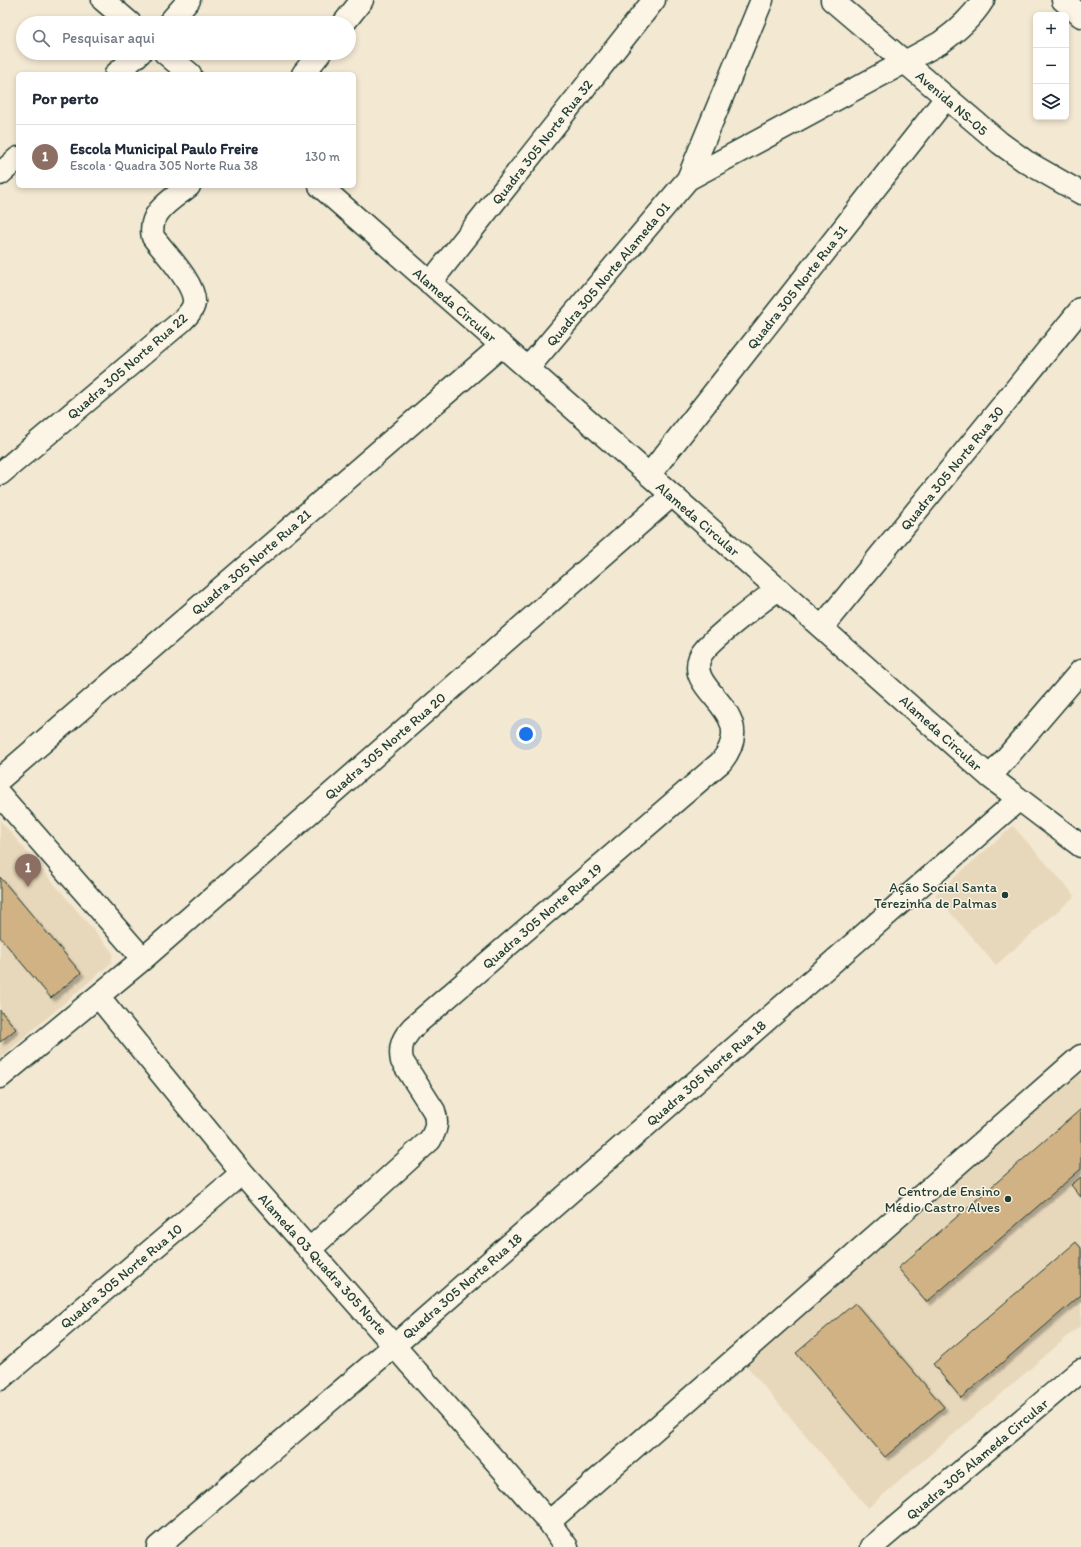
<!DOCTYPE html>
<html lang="pt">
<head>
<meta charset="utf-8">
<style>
  body { margin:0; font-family:Itim,sans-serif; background:#f2f2f3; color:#1f2937 }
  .controls { position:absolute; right:12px; top:12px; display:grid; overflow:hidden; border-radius:6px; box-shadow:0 2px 6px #0003 }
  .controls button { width:36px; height:36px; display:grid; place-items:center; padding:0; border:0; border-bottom:1px solid #e0e1e3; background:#fff; color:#1f2937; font:20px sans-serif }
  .you { position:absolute; left:526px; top:734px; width:14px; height:14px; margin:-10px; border:3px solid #fff; border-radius:50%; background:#1a73e8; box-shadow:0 0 0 6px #1a73e833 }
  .badge { display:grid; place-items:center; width:26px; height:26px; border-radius:50%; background:#1f3d34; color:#fff; font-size:13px; font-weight:700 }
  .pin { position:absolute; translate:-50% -33px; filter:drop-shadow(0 1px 2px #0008) }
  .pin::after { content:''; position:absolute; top:21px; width:14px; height:12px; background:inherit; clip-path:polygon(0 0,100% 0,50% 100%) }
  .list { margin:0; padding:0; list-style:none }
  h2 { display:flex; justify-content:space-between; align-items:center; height:52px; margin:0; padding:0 16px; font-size:17px }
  h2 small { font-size:13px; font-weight:400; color:#747a83 }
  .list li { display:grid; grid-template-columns:26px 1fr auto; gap:12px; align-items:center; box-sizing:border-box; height:64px; padding:0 16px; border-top:1px solid #e0e1e3 }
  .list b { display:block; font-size:15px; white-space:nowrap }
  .list p { margin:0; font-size:13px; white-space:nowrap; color:#747a83 }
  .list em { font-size:13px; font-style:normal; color:#747a83 }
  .icon { flex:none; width:22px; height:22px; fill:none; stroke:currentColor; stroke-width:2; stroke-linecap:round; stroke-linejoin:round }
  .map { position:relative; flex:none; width:1081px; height:1547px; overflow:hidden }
  .search { position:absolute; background:#fff; box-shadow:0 2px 6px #0003; left:16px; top:16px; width:340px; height:44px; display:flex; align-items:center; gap:10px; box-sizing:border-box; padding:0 14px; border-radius:22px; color:#747a83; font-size:15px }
  .panel { position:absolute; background:#fff; box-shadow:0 2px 6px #0003; left:16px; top:72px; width:340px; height:116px; border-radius:6px }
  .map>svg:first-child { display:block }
  .built { fill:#e8d8bb }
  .building { fill:#d0b284; stroke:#1f3d34; filter:url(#shadow) }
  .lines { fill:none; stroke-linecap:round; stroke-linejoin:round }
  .minor-casing { stroke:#1f3d34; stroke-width:25 }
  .minor { stroke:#fcf5e5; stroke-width:22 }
  .poi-dot { fill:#1f3d34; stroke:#fcf5e5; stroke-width:1.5 }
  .labels { text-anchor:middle; stroke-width:3; stroke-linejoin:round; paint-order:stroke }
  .street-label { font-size:14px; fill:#1f3d34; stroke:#fcf5e5 }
  .poi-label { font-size:14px; fill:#1f3d34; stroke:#fcf5e5; text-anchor:end }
</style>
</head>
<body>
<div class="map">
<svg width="1081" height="1547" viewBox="0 0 1081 1547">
  <defs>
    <filter id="shadow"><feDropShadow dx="3.5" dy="3.5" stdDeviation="1" flood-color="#0004"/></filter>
  </defs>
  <rect width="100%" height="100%" fill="#f3e8d2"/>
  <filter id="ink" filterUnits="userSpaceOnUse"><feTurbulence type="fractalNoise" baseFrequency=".025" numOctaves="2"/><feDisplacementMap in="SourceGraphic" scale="8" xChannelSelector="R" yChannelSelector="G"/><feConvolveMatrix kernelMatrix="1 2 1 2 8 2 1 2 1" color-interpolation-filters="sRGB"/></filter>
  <g filter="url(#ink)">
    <!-- built -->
    <path class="built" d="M0 820 113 953 111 963 0 1058Z
      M1013 826 1075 896 996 965 935 895Z
      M1081 1073V1325L868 1508 744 1363Z"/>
    <!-- building -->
    <path class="building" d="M0 877 81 973 51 998 0 937Z
      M0 1010 16 1029 0 1042Z
      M1081 1109V1169L927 1302 898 1268Z
      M1081 1177V1197L1071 1185Z
      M1076 1242 1081 1248V1295L961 1398 933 1364Z
      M855 1303 944 1407 885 1457 796 1353Z"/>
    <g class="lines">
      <defs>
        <path id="minor" d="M103 0 130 23
          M832 0 1000 143 1025 161 1081 193
          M1063 0 1081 16
          M169 23 189 0
          M344 23 362 0
          M165 53 190 74
          M116 74 140 53
          M303 74 320 53
          M0 174 18 158
          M688 179 940 43C957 31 972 18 983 0
          M320 186 672 495 990 777 1081 846
          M430 283 654 0
          M528 368 688 179 762 0
          M0 474 182 321C187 316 193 310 194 303 196 284 164 252 153 237 147 212 173 199 189 186
          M649 475 946 98
          M822 627 1081 309
          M990 777 1081 671
          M0 779 501 346
          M0 795 143 959
          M98 996 242 1173 549 1522 567 1547
          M0 1077 143 959 672 495
          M310 1249 430 1140C436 1130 438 1123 434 1111L402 1061C399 1046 403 1038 413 1027L721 762C762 711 685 693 700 657 706 642 762 601 778 589
          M0 1379 242 1173
          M549 1522 1081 1056
          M158 1547 395 1345 1018 800
          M872 1547 1081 1370"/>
      </defs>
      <!-- minor casing -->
      <use href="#minor" class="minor-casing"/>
      <!-- minor -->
      <use href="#minor" class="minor"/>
    </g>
  </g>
  <!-- markers -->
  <g class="poi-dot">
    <circle cx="1005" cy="895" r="4"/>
    <circle cx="1008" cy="1199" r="4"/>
  </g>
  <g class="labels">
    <!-- street labels -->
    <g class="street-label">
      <text transform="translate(952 103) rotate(41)" y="5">Avenida NS-05</text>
      <text transform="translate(542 142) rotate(-52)" y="5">Quadra 305 Norte Rua 32</text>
      <text transform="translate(608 274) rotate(-50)" y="5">Quadra 305 Norte Alameda 01</text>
      <text transform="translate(797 287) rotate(-52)" y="5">Quadra 305 Norte Rua 31</text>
      <text transform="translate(455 305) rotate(41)" y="5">Alameda Circular</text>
      <text transform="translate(127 366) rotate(-41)" y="5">Quadra 305 Norte Rua 22</text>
      <text transform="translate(952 468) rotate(-51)" y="5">Quadra 305 Norte Rua 30</text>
      <text transform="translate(698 519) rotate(41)" y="5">Alameda Circular</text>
      <text transform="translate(251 562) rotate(-41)" y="5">Quadra 305 Norte Rua 21</text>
      <text transform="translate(941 733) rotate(42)" y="5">Alameda Circular</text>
      <text transform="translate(385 746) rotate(-41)" y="5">Quadra 305 Norte Rua 20</text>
      <text transform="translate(542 916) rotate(-41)" y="5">Quadra 305 Norte Rua 19</text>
      <text transform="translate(706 1073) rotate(-41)" y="5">Quadra 305 Norte Rua 18</text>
      <text transform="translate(323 1264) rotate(48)" y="5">Alameda 03 Quadra 305 Norte</text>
      <text transform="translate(121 1276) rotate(-40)" y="5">Quadra 305 Norte Rua 10</text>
      <text transform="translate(462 1286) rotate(-41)" y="5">Quadra 305 Norte Rua 18</text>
      <text transform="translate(977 1459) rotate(-40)" y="5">Quadra 305 Alameda Circular</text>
    </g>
    <!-- poi labels -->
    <g class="poi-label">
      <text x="997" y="892">Ação Social Santa<tspan x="997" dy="16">Terezinha de Palmas</tspan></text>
      <text x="1000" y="1196">Centro de Ensino<tspan x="1000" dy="16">Médio Castro Alves</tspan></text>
    </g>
  </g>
</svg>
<div class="controls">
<button>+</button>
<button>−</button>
<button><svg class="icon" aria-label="layers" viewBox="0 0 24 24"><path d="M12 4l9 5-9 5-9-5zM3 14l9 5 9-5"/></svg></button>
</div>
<div class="you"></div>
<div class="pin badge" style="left:28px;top:887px;background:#8d6e63">1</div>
<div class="search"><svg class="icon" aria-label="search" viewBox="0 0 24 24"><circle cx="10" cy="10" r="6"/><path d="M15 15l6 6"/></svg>Pesquisar aqui</div>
<section class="panel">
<h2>Por perto<small></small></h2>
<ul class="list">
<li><span class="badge" style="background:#8d6e63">1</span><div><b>Escola Municipal Paulo Freire</b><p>Escola · Quadra 305 Norte Rua 38</p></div><em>130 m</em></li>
</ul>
</section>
</div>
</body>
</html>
